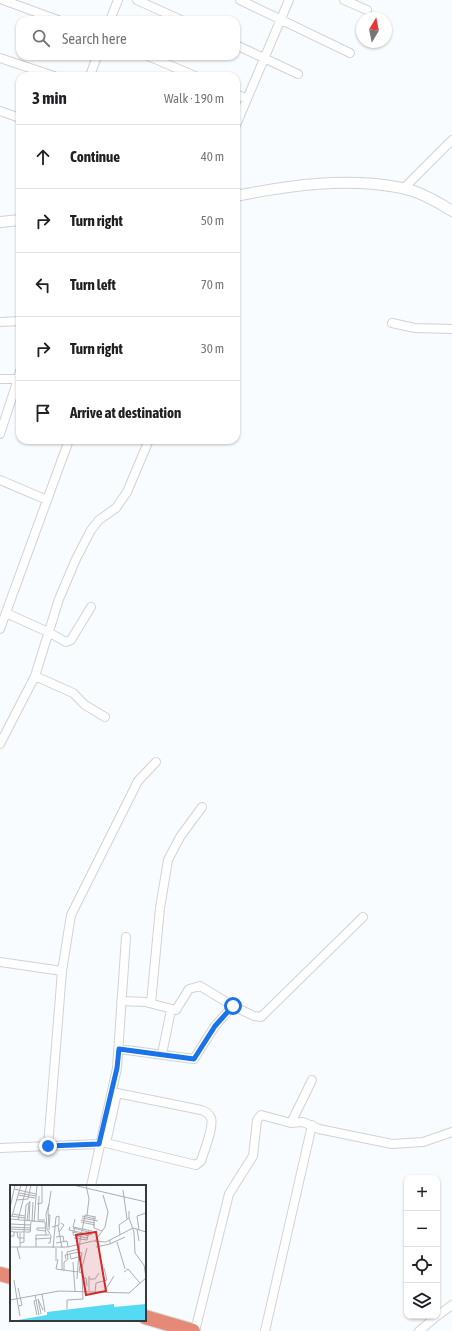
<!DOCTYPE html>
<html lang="en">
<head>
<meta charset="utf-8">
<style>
  body { margin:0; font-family:"Asap Condensed",sans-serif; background:#f6f6f6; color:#202124 }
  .controls { position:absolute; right:12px; bottom:12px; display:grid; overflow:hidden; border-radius:8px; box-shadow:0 1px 3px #0004 }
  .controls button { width:36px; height:36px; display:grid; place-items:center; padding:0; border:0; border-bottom:1px solid #e0e0e0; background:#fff; color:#202124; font:20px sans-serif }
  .compass { position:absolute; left:356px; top:12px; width:36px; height:36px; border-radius:50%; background:#fff; box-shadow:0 1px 3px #0004; rotate:10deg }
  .stop { position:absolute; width:12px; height:12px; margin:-9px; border:3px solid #1a73e8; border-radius:50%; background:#fff }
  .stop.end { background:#1a73e8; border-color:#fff; box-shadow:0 1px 4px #0008 }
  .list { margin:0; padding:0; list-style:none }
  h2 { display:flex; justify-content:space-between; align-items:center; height:52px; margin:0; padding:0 16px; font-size:17px }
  h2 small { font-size:13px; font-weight:400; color:#757577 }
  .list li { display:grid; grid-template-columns:26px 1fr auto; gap:12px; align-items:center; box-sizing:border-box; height:64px; padding:0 16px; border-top:1px solid #e0e0e0 }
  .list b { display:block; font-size:15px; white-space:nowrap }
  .list em { font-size:13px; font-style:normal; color:#757577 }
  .icon { flex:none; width:22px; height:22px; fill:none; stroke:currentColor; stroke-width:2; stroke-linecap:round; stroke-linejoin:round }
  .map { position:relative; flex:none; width:452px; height:1331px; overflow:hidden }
  .search { position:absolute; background:#fff; box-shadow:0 1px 3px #0004; left:16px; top:16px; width:224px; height:44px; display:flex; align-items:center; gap:10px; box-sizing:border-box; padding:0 14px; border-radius:12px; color:#757577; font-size:15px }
  .panel { position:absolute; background:#fff; box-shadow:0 1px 3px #0004; left:16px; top:72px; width:224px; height:372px; border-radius:12px }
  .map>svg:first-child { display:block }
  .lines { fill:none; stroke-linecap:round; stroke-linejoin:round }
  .minor-casing { stroke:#d0d3d5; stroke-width:10 }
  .tertiary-casing { stroke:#d0d3d5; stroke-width:12 }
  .trunk-casing { stroke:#d7d7d8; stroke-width:16 }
  .minor { stroke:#fff; stroke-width:8 }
  .tertiary { stroke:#fff; stroke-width:10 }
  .trunk { stroke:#e48a76; stroke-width:14 }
  .route { stroke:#1a73e8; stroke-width:5 }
  .inset-road { fill:none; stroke:#acaeb0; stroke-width:1 }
  .view { fill:#d62828; fill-opacity:0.15; stroke:#d62828; stroke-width:2 }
  .inset-edge { fill:none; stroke:#38393a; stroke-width:2 }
</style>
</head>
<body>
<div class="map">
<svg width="452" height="1331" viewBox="0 0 452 1331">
  <rect width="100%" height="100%" fill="#f9fcfe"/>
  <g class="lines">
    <defs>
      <path id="minor" d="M3 0 58 20
        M137 0 181 20
        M240 0 350 53
        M344 0 367 10
        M110 20 118 0
        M236 45 298 74
        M148 56 195 76
        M0 58 54 76
        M90 76 97 56
        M236 94 247 99
        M0 111 20 118
        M236 125 289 0
        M404 188 452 140
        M0 322 20 321
        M392 323 415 328 452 329
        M20 371 18 379 20 380
        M0 379H18L0 434
        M0 480 47 500
        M6 613 48 632 66 642 71 640 91 607
        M0 629 69 440
        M35 676 73 693 85 705 105 717
        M0 744 35 676 59 599 76 559 91 530 99 520 116 508 127 492 149 440
        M0 962 62 971 48 1146
        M62 971 71 915 138 781 156 762
        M121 1001 145 1002 176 1010 189 989 200 986 233 1006 254 1016 261 1017 363 917
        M151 1003 160 908 168 860 180 837 202 807
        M119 1049 194 1059 215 1026 233 1006
        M162 1054 171 1010
        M112 1092 201 1110C205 1111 209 1114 211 1118 214 1127 204 1151 201 1161L196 1165 106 1143 117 1093
        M291 1123 312 1080
        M0 1148 99 1144
        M91 1186 117 1068 126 937
        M437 1316 452 1305
        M195 1331 229 1194 253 1156 257 1120 261 1115 291 1123 303 1122 319 1129 392 1144 423 1142 452 1132
        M265 1331 312 1125
        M419 1331 437 1316"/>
      <path id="tertiary" d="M236 196C290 185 348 177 402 188 418 191 438 202 452 211
        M0 222 20 220"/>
      <path id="trunk" d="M0 1274 11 1277
        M145 1317 193 1331"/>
    </defs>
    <!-- minor casing -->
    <use href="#minor" class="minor-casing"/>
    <!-- tertiary casing -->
    <use href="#tertiary" class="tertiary-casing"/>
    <!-- trunk casing -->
    <use href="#trunk" class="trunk-casing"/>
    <!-- minor -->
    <use href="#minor" class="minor"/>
    <!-- tertiary -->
    <use href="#tertiary" class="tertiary"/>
    <!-- trunk -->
    <use href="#trunk" class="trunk"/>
  </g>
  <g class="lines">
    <!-- route -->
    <path class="route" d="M48 1146 99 1144 117 1068 119 1049 194 1059 215 1026 233 1006"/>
  </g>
  <!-- overview -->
  <g transform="translate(10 1185)">
    <rect width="136" height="136" fill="#f9fcfe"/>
    <path d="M104 119V122L136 119V136L8 135 37 130V127Z" fill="#55daf3"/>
    <path class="inset-road" d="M63 0 136 17M76 0 79 14 77 30M4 4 26 9M113 5 117 34M9 8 26 11M8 10 25 13M29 11 28 35H35M6 15 18 14 21 0M27 19 32 18V1M0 23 5 0M2 29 15 31M38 30H40L39 45M0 31 15 33M2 31 11 0M72 31 86 34M84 32V43L92 46M72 33 88 36M119 33 124 47 125 68 134 80 136 92M0 34 35 37M65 34 63 42 82 46M8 35 17 0M71 35 85 38M17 36 19 18M19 36 20 16M22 37 23 17M24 37 27 0M35 37 36 50M71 37 85 40M0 39 21 40M48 41 52 63M0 42 21 43M39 42 38 26 41 6M42 42 49 40V31L46 32M60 42 59 45 82 50M65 42 63 50 77 53M35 43H27V45L36 46M63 43 82 48M0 44 21 45M127 44 129 56M129 45 127 31 136 28M0 46 4 47V51H0M4 47H20L21 37M7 47 8 53H14M14 47 16 20 20 17M49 47 54 40 51 38M62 47 79 51M10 48V62M110 50 109 40 119 33V26M46 52 53 51 54 57M64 53 77 55 79 45M25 54 41 53M85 56 95 42 98 27 93 10M107 57 115 84M10 58 14 57V48M38 58H40L41 51 37 44 36 29 39 19M46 58 57 56 58 62M100 59 115 52M0 62H58L83 56 96 57 123 43 136 47M7 62 10 74M26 62V50H39M86 62 100 59V55M43 63 46 32M46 63V76M52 66V85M57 67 69 64M60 69 61 74 68 72M48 74 46 84 68 87M56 74 55 70 69 67 67 94M63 77 65 106M54 86V77L58 74 57 67M71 87 77 63M114 87 118 84 130 98M79 91V106M72 93H76L77 101M79 94H85L89 88M4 95 7 114M8 103 12 120 9 121M85 107 86 98 97 95 94 83M94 107 104 91M32 109 35 127M25 110 29 130M7 114 10 131M0 115 49 106 119 108 136 93M26 115 24 116 27 130M57 124V115L73 114 72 88 69 87 72 68 69 67 70 56 75 30 86 32M31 129 28 114 33 125"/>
    <path class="view" d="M86 47 96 106 76 110 66 50Z"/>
    <rect width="136" height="136" class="inset-edge"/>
  </g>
</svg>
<div class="controls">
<button>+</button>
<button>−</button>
<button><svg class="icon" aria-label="locate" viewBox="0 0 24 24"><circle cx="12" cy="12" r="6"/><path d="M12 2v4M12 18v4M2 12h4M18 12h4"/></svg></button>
<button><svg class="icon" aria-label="layers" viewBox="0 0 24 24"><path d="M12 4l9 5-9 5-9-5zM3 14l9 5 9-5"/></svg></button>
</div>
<svg class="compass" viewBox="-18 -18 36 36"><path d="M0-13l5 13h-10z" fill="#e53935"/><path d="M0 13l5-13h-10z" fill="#757577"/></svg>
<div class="stop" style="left:233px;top:1006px"></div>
<div class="stop end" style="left:48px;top:1146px"></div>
<div class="search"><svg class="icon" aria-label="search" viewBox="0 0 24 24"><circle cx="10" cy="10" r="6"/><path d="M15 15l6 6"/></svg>Search here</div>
<section class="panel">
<h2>3 min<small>Walk · 190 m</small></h2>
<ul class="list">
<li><svg class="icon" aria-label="ahead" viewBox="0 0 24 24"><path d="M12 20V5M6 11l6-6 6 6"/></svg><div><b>Continue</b></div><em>40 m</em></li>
<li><svg class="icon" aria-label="right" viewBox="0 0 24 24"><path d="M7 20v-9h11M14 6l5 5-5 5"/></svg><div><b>Turn right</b></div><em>50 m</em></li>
<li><svg class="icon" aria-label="left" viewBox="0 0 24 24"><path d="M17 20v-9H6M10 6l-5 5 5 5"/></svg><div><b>Turn left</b></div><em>70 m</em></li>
<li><svg class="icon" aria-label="right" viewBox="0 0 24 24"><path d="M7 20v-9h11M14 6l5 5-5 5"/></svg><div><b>Turn right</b></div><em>30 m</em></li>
<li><svg class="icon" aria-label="arrive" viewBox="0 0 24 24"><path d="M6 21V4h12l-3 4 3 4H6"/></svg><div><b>Arrive at destination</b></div></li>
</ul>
</section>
</div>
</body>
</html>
